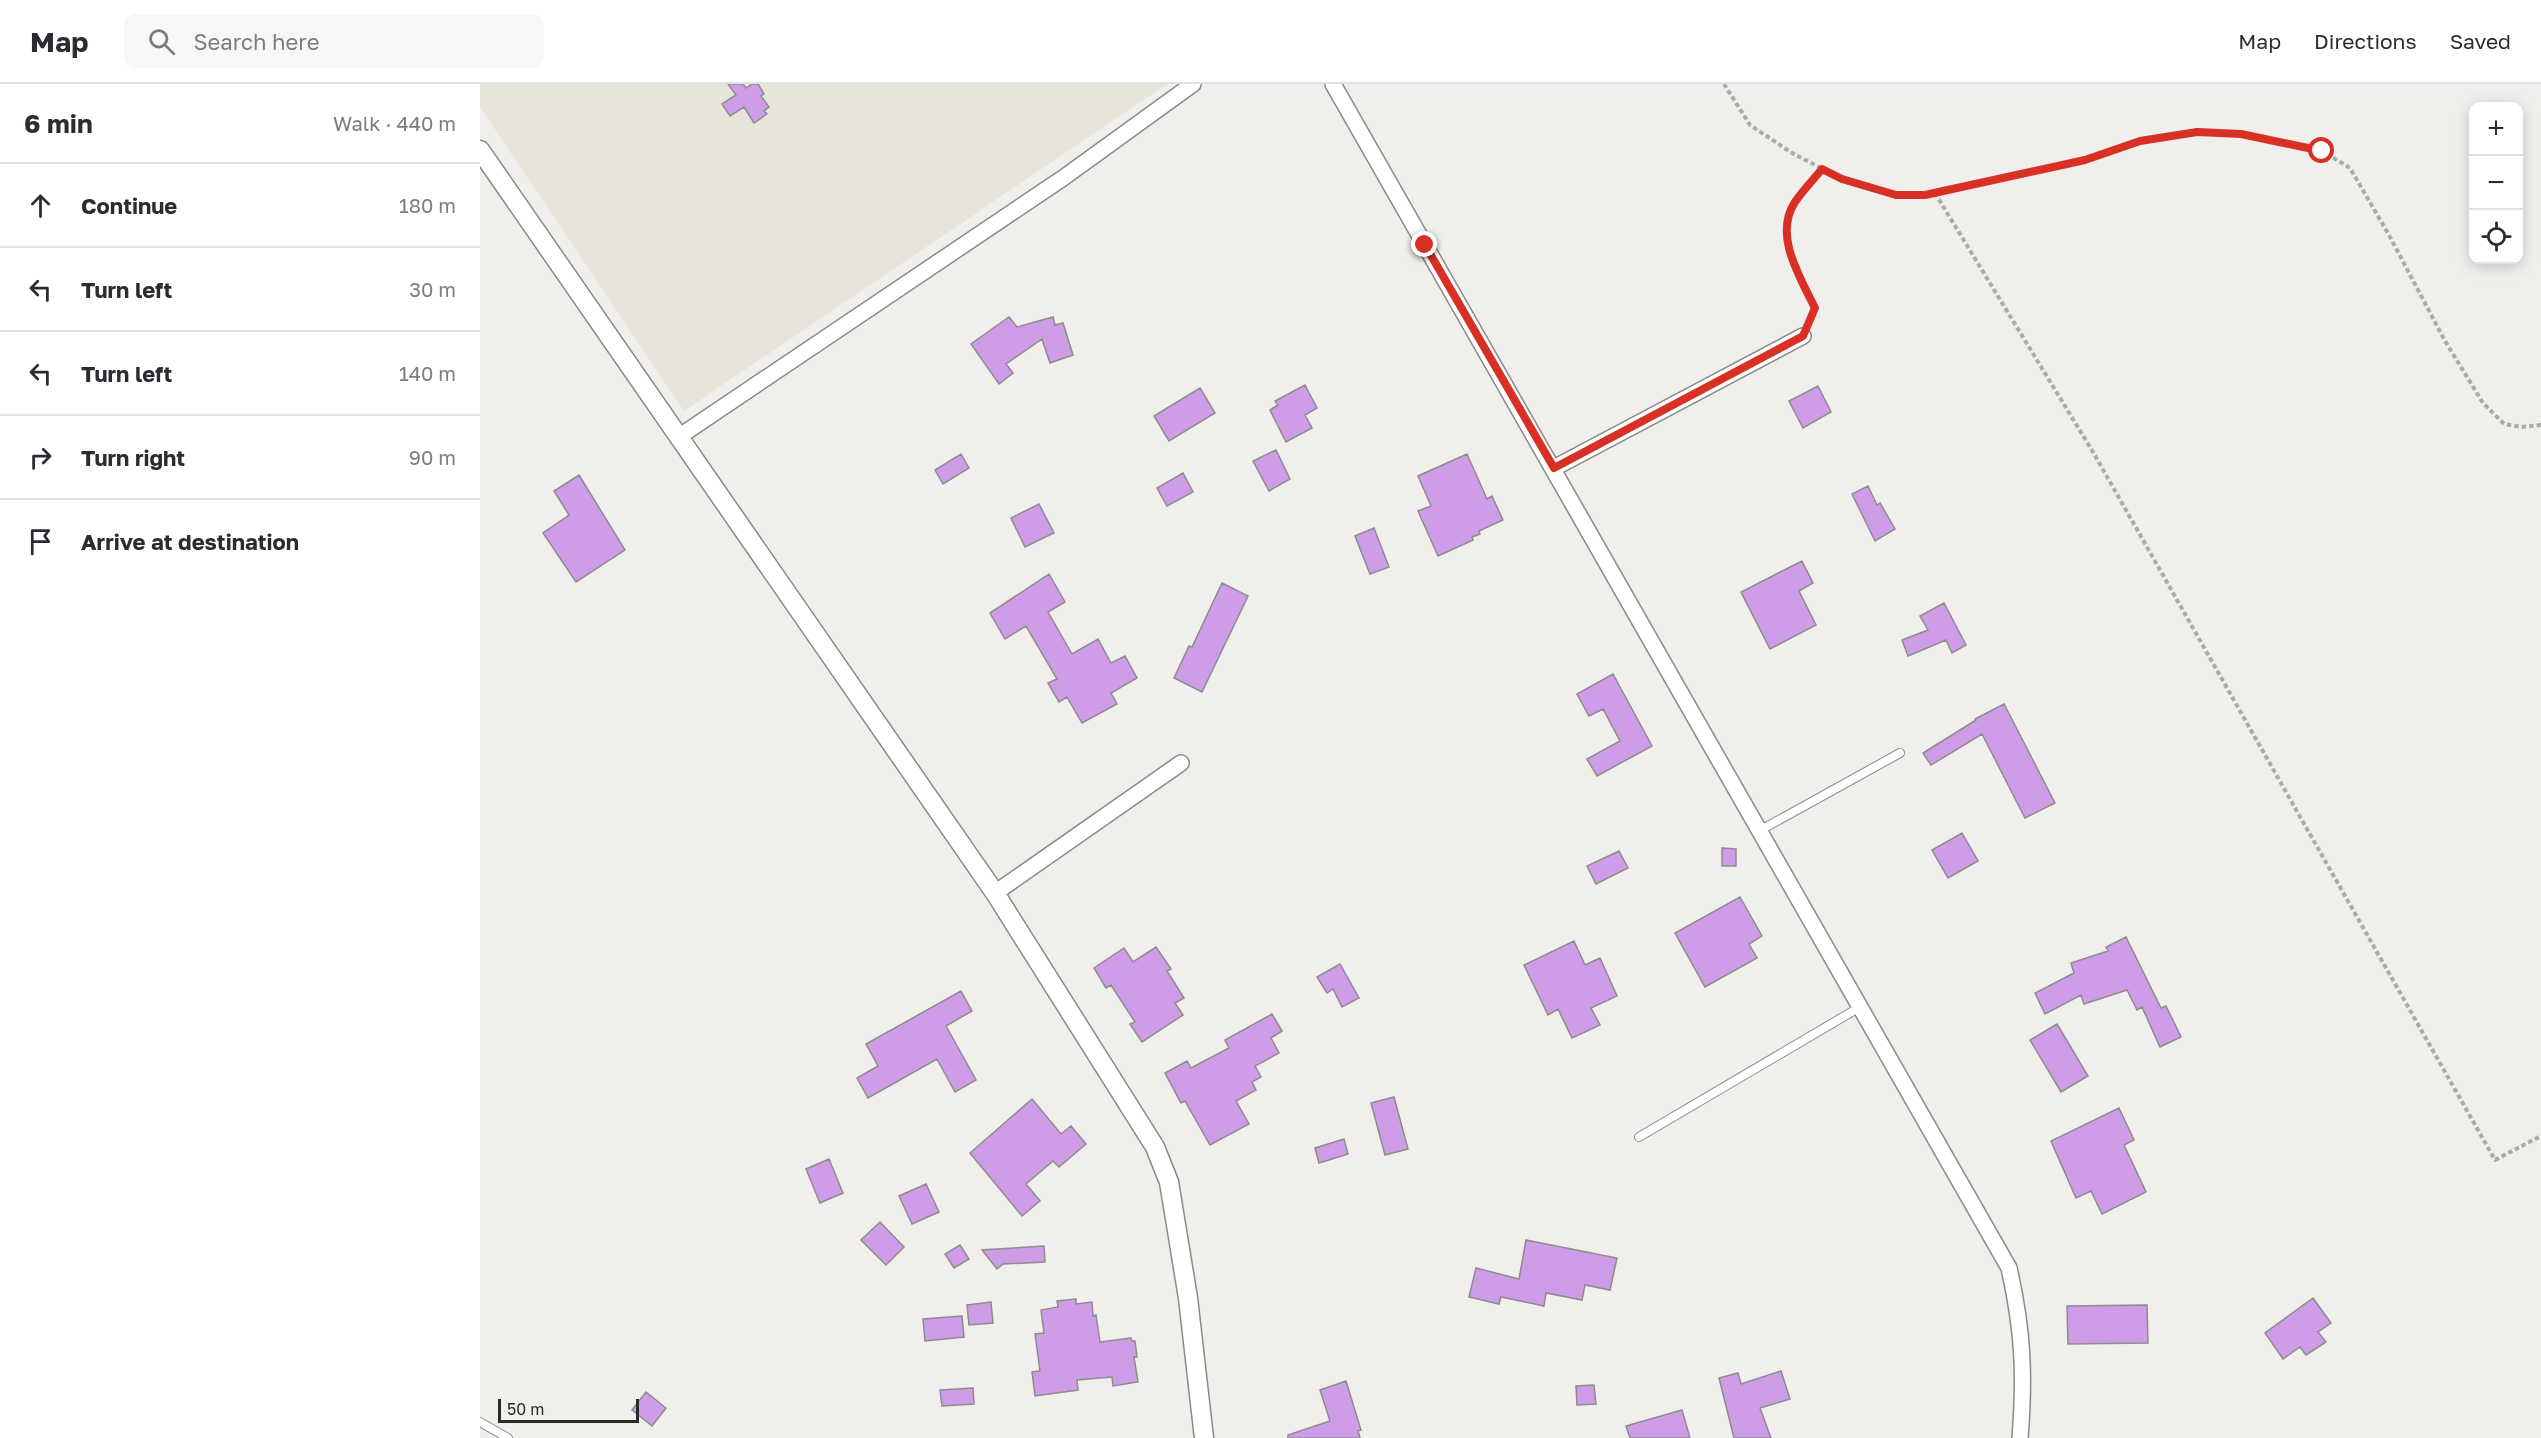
<!DOCTYPE html>
<html lang="en">
<head>
<meta charset="utf-8">
<style>
  body { margin:0; font-family:"Golos Text",sans-serif; background:#f7f7f7; color:#2b2b33 }
  .controls { position:absolute; right:18px; top:18px; display:grid; overflow:hidden; border-radius:12px; box-shadow:0 3px 15px #0003 }
  .controls button { width:54px; height:54px; display:grid; place-items:center; padding:0; border:0; border-bottom:2px solid #e1e1e2; background:#fff; color:#2b2b33; font:30px sans-serif }
  .scale { position:absolute; left:18px; bottom:15px; width:141px; box-sizing:border-box; padding-left:6px; border:3px solid #2c2b2a; border-top:0; font-size:16px; line-height:21px; white-space:nowrap; color:#2c2b2a; -webkit-text-stroke:4px #f0efec; paint-order:stroke }
  .stop { position:absolute; width:18px; height:18px; margin:-14px; border:4px solid #d93025; border-radius:50%; background:#fff }
  .stop.end { background:#d93025; border-color:#fff; box-shadow:0 2px 6px #0008 }
  .list { margin:0; padding:0; list-style:none }
  h2 { display:flex; justify-content:space-between; align-items:center; height:78px; margin:0; padding:0 24px; font-size:26px }
  h2 small { font-size:20px; font-weight:400; color:#7c7c81 }
  .list li { display:grid; grid-template-columns:39px 1fr auto; gap:18px; align-items:center; box-sizing:border-box; height:84px; padding:0 24px; border-top:2px solid #e1e1e2 }
  .list b { display:block; font-size:22px; white-space:nowrap }
  .list em { font-size:20px; font-style:normal; color:#7c7c81 }
  .icon { flex:none; width:33px; height:33px; fill:none; stroke:currentColor; stroke-width:2; stroke-linecap:round; stroke-linejoin:round }
  .map { position:relative; flex:none; width:2061px; height:1354px; overflow:hidden }
  header { display:flex; align-items:center; gap:36px; box-sizing:border-box; height:84px; padding:0 30px; background:#fff; border-bottom:2px solid #e1e1e2 }
  header strong { font-size:28px }
  nav { display:flex; gap:33px; margin-inline-start:auto; font-size:21px }
  .search { width:420px; height:54px; background:#f7f7f7; display:flex; align-items:center; gap:15px; box-sizing:border-box; padding:0 21px; border-radius:12px; color:#7c7c81; font-size:22px }
  main { display:flex }
  aside { flex:1; background:#fff }
  .map>svg:first-child { display:block }
  .built { fill:#e7e4d9 }
  .building { fill:#cf9de7; stroke:#8d8b8e; stroke-width:1.5 }
  .lines { fill:none; stroke-linecap:round; stroke-linejoin:round }
  .service-casing { stroke:#8b8a87; stroke-width:10 }
  .minor-casing { stroke:#8b8a87; stroke-width:18 }
  .tertiary-casing { stroke:#8b8a87; stroke-width:21 }
  .path { stroke:#abaaa7; stroke-width:4; stroke-dasharray:4.5 3; stroke-linecap:butt }
  .service { stroke:#fff; stroke-width:8 }
  .minor { stroke:#fff; stroke-width:15 }
  .tertiary { stroke:#fff; stroke-width:18 }
  .route { stroke:#d93025; stroke-width:8 }
</style>
</head>
<body>
<header>
<strong>Map</strong>
<div class="search"><svg class="icon" aria-label="search" viewBox="0 0 24 24"><circle cx="10" cy="10" r="6"/><path d="M15 15l6 6"/></svg>Search here</div>
<nav><a>Map</a><a>Directions</a><a>Saved</a></nav>
</header>
<main>
<aside>
<h2>6 min<small>Walk · 440 m</small></h2>
<ul class="list">
<li><svg class="icon" aria-label="ahead" viewBox="0 0 24 24"><path d="M12 20V5M6 11l6-6 6 6"/></svg><div><b>Continue</b></div><em>180 m</em></li>
<li><svg class="icon" aria-label="left" viewBox="0 0 24 24"><path d="M17 20v-9H6M10 6l-5 5 5 5"/></svg><div><b>Turn left</b></div><em>30 m</em></li>
<li><svg class="icon" aria-label="left" viewBox="0 0 24 24"><path d="M17 20v-9H6M10 6l-5 5 5 5"/></svg><div><b>Turn left</b></div><em>140 m</em></li>
<li><svg class="icon" aria-label="right" viewBox="0 0 24 24"><path d="M7 20v-9h11M14 6l5 5-5 5"/></svg><div><b>Turn right</b></div><em>90 m</em></li>
<li><svg class="icon" aria-label="arrive" viewBox="0 0 24 24"><path d="M6 21V4h12l-3 4 3 4H6"/></svg><div><b>Arrive at destination</b></div></li>
</ul>
</aside>
<div class="map">
<svg width="2061" height="1354" viewBox="0 0 2061 1354">
  <rect width="100%" height="100%" fill="#f0efec"/>
  <!-- built -->
  <path class="built" d="M0 0H687L204 327 0 23Z"/>
  <!-- building -->
  <path class="building" d="M248 0H263L266 4 272 0H278L284 10 281 12 289 23 284 27 287 30 274 39 264 23 250 32 242 20 256 11Z
    M529 233 537 243 573 233 575 241 583 239 593 271 570 279 562 255 526 280 533 289 519 300 491 260Z
    M825 301 837 324 825 331 832 344 806 358 790 326 798 321 795 317Z
    M1338 302 1351 328 1323 344 1309 317Z
    M720 304 735 329 689 357 674 332Z
    M796 366 810 395 789 407 773 377Z
    M481 370 489 384 463 400 455 386Z
    M987 370 1007 415 1012 412 1023 436 999 447 1000 450 992 453 993 456 958 472 938 427 951 422 938 392Z
    M703 389 713 408 687 422 677 404Z
    M99 391 145 466 96 498 63 449 89 431 74 407Z
    M1388 402 1397 421 1400 419 1415 445 1395 457 1372 410Z
    M559 420 574 449 545 463 531 434Z
    M894 444 909 483 890 490 875 452Z
    M1322 477 1333 499 1319 507 1336 541 1290 565 1261 508Z
    M569 490 585 518 568 528 592 570 618 555 631 579 645 572 657 594 631 609 637 620 602 639 587 613 579 618 568 599 577 595 546 542 525 555 510 529Z
    M742 499 768 512 722 608 694 594 709 562 712 563Z
    M1464 519 1486 561 1472 569 1466 556 1428 572 1422 556 1448 546 1440 532Z
    M1133 590 1172 662 1117 692 1107 675 1140 657 1123 625 1109 632 1097 610Z
    M1524 620 1575 719 1545 734 1502 650 1451 681 1443 669 1496 636 1495 635Z
    M1482 749 1498 777 1468 794 1452 766Z
    M1242 764 1256 765V782H1242Z
    M1139 767 1148 784 1116 800 1107 782Z
    M1260 813 1282 852 1269 860 1277 874 1225 903 1195 849Z
    M1646 853 1681 924 1686 922 1701 953 1680 963 1662 923 1657 926 1647 906 1604 920 1601 911 1565 930 1555 909 1594 889 1591 879 1628 867 1626 863Z
    M1094 857 1105 881 1120 874 1137 912 1111 924 1120 941 1092 954 1078 925 1068 931 1044 881Z
    M676 863 691 885 687 887 704 914 695 919 703 931 662 958 650 940 655 938 631 901 626 904 614 884 644 864 653 878Z
    M860 880 879 914 862 923 853 905 847 909 837 893Z
    M481 907 492 927 466 942 496 996 475 1008 457 975 388 1014 377 994 398 982 386 960Z
    M792 930 802 947 791 954 799 969 775 982 781 993 772 998 776 1006 756 1017 769 1040 730 1061 705 1017 701 1019 685 989 707 977 711 984 749 964 745 956Z
    M1577 940 1608 992 1581 1008 1550 956Z
    M914 1013 928 1065 905 1071 891 1019Z
    M552 1015 581 1050 591 1042 606 1060 579 1083 573 1077 546 1100 560 1117 542 1132 490 1069Z
    M1639 1024 1654 1056 1644 1061 1666 1108 1622 1130 1611 1107 1596 1114 1571 1057Z
    M864 1055 868 1070 839 1079 835 1064Z
    M349 1075 363 1109 340 1119 326 1085Z
    M446 1100 459 1128 432 1140 419 1112Z
    M400 1138 424 1163 406 1181 381 1156Z
    M1046 1156 1137 1174 1130 1206 1105 1201 1102 1216 1066 1209 1064 1222 1021 1213 1019 1220 989 1213 996 1184 1039 1195Z
    M480 1161 489 1175 474 1184 465 1170Z
    M564 1162 565 1178 523 1180 517 1185 502 1166Z
    M1833 1214 1851 1239 1838 1248 1846 1258 1826 1271 1820 1263 1803 1275 1785 1249Z
    M596 1215V1220L612 1218 613 1232 616 1231 620 1258 651 1254 652 1257H655L657 1273H654L658 1298 633 1302 632 1293 597 1296 598 1306 555 1312 552 1288 560 1287 555 1250 564 1249 561 1226 578 1223 577 1217Z
    M511 1218 513 1239 489 1241 487 1221Z
    M1667 1221 1668 1259 1588 1260 1587 1222Z
    M482 1232 484 1253 445 1257 443 1235Z
    M1301 1287 1310 1315 1280 1324 1291 1354H1254L1239 1294 1258 1289 1261 1300Z
    M866 1297 881 1346 878 1347 880 1354H808V1351L850 1337 840 1306Z
    M1114 1301 1116 1320 1097 1321 1096 1302Z
    M493 1304 494 1320 462 1322 460 1306Z
    M166 1308 186 1324 172 1342 152 1326Z
    M1202 1326 1210 1354H1150L1146 1342Z"/>
  <g class="lines">
    <defs>
      <path id="service" d="M1279 747 1420 669
        M1159 1053 1380 923
        M0 1338 28 1354"/>
      <path id="minor" d="M853 0 1529 1184C1543 1246 1545 1291 1540 1354
        M200 352 583 94 713 0
        M1074 384 1323 252
        M515 809 701 679"/>
      <path id="tertiary" d="M0 66 515 809 675 1063 689 1098 708 1214 724 1354"/>
    </defs>
    <!-- service casing -->
    <use href="#service" class="service-casing"/>
    <!-- minor casing -->
    <use href="#minor" class="minor-casing"/>
    <!-- tertiary casing -->
    <use href="#tertiary" class="tertiary-casing"/>
    <!-- path -->
    <path class="path" d="M1244 0 1270 41 1312 69 1362 95 1416 111H1445L1605 76 1660 57 1717 49 1760 50 1842 67 1870 84 1909 151 1965 257 2003 319 2024 340 2041 343 2061 341
      M1455 109 1613 368 2015 1076 2061 1052
      M1329 237 1335 224C1320 193 1293 151 1315 118 1323 106 1333 96 1342 85"/>
    <!-- service -->
    <use href="#service" class="service"/>
    <!-- minor -->
    <use href="#minor" class="minor"/>
    <!-- tertiary -->
    <use href="#tertiary" class="tertiary"/>
  </g>
  <g class="lines">
    <!-- route -->
    <path class="route" d="M945 161 1074 384 1323 252 1335 224C1320 193 1293 151 1315 118 1323 106 1333 96 1342 85L1362 95 1416 111H1445L1605 76 1660 57 1717 48 1761 50 1842 67"/>
  </g>
</svg>
<div class="controls">
<button>+</button>
<button>−</button>
<button><svg class="icon" aria-label="locate" viewBox="0 0 24 24"><circle cx="12" cy="12" r="6"/><path d="M12 2v4M12 18v4M2 12h4M18 12h4"/></svg></button>
</div>
<div class="scale">50 m</div>
<div class="stop" style="left:1842px;top:67px"></div>
<div class="stop end" style="left:945px;top:161px"></div>
</div>
</main>
</body>
</html>
